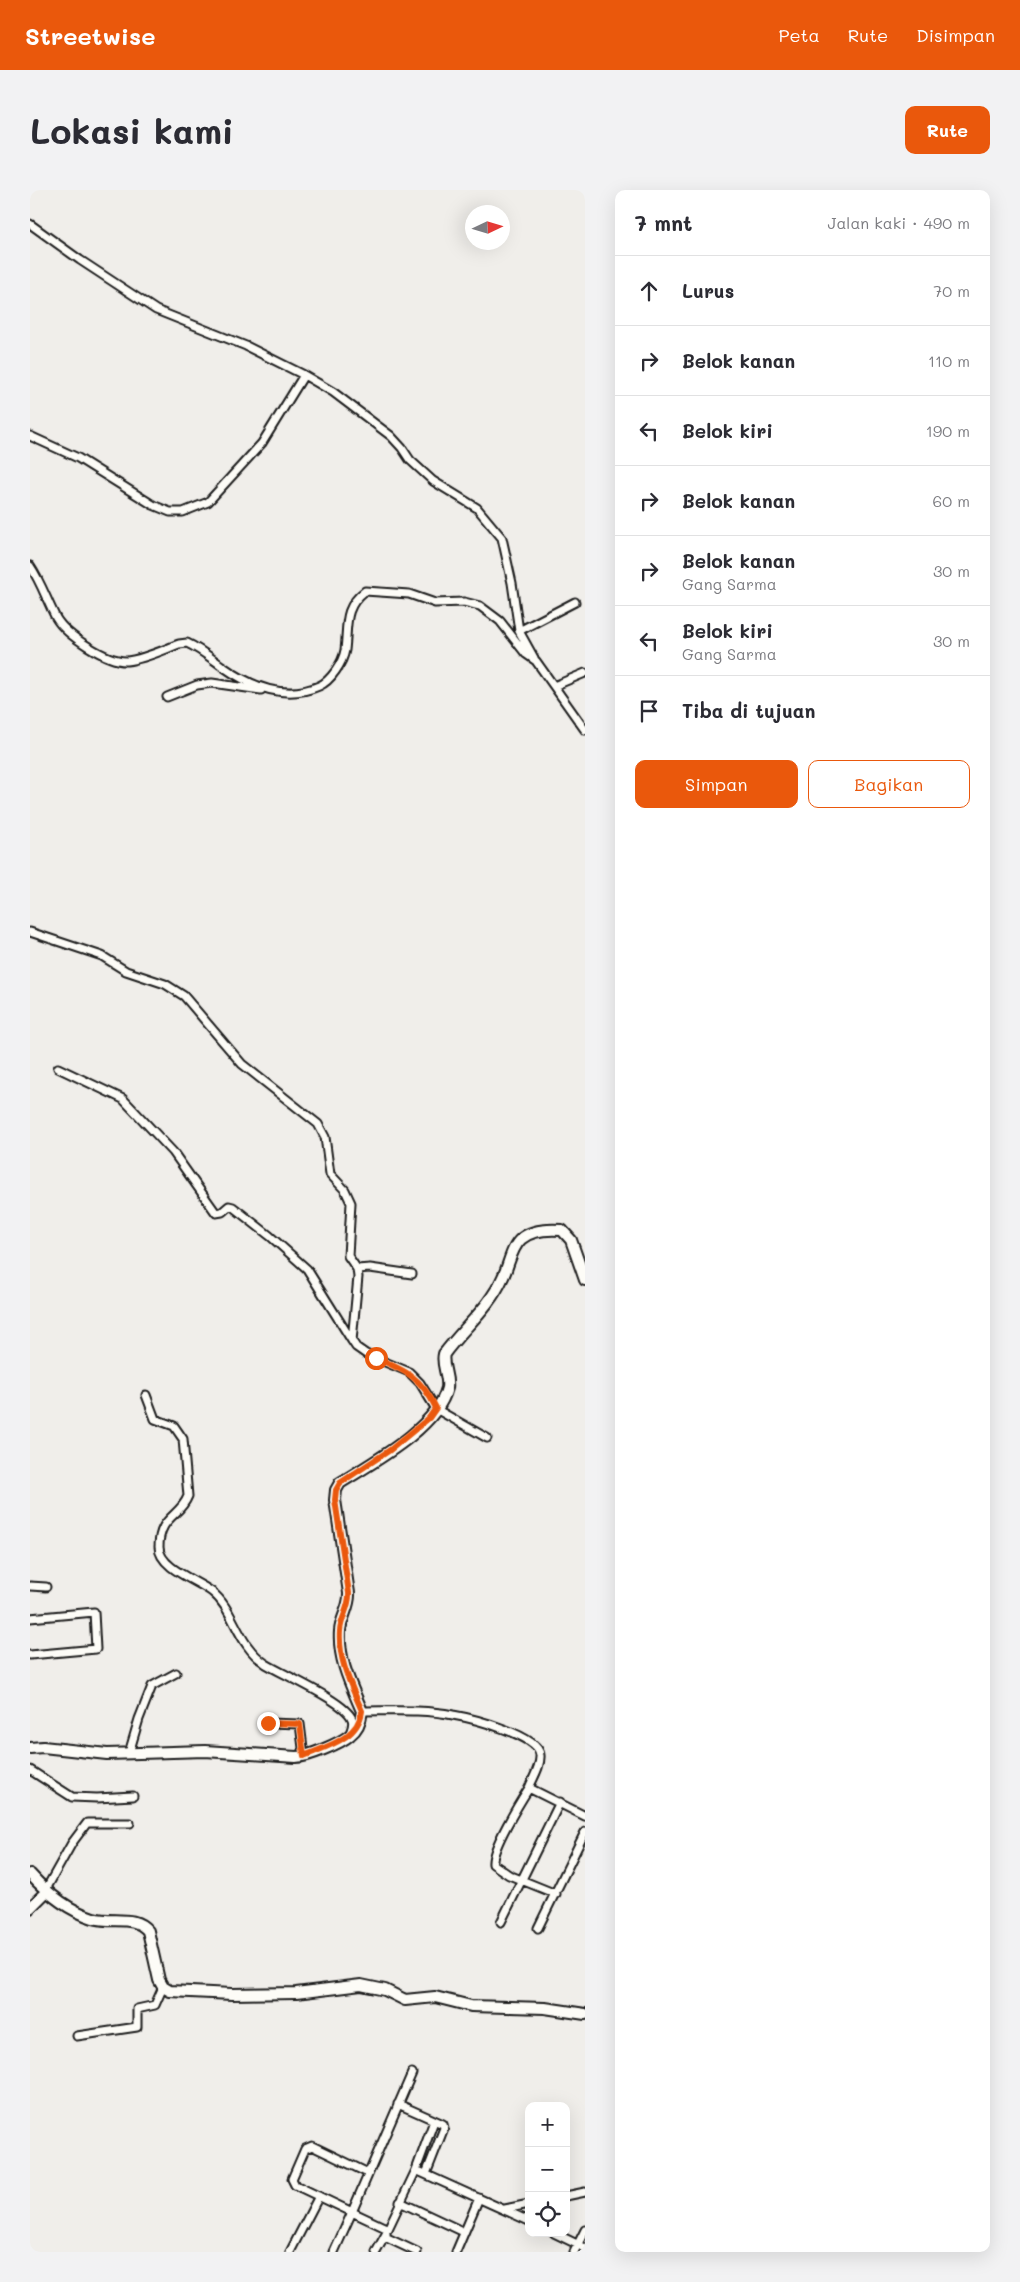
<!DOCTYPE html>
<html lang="id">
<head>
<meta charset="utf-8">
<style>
  body { margin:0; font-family:Mali,sans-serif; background:#f2f2f3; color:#2b2b33 }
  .controls { position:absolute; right:15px; bottom:15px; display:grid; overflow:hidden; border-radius:10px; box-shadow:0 5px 20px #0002 }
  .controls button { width:45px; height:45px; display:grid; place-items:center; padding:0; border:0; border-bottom:1px solid #e1e1e2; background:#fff; color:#2b2b33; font:25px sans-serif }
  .compass { position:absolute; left:435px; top:15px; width:45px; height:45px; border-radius:50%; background:#fff; box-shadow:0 5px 20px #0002; rotate:86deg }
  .stop { position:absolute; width:15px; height:15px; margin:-11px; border:4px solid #ea580c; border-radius:50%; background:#fff }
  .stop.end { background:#ea580c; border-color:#fff; box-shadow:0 1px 5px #0008 }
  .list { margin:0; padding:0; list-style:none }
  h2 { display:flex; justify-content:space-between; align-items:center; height:65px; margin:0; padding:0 20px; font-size:21px }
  h2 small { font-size:16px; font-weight:400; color:#7c7c81 }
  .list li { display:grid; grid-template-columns:32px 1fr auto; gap:15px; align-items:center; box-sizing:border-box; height:70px; padding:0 20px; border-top:1px solid #e1e1e2 }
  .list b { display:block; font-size:19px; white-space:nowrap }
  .list p { margin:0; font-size:16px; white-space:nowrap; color:#7c7c81 }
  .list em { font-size:16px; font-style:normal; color:#7c7c81 }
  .actions { display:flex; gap:10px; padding:15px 20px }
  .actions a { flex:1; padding:11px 0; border:1px solid #ea580c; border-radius:10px; text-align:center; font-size:18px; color:#ea580c }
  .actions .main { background:#ea580c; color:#fff }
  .icon { flex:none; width:28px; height:28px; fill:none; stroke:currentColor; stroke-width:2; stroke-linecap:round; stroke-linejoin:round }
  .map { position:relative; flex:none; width:555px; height:2062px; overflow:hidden; border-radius:10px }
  header { display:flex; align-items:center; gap:30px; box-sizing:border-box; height:70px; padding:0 25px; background:#ea580c; color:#fff }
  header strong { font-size:24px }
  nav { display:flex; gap:28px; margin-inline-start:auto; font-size:18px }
  .intro { display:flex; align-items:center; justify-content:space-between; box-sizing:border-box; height:120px; padding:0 30px }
  h1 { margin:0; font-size:35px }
  .button { padding:12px 22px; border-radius:10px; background:#ea580c; color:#fff; font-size:18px; font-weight:700 }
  main { display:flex; gap:30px; padding:0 30px }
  aside { flex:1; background:#fff; border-radius:10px; box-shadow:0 5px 20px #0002 }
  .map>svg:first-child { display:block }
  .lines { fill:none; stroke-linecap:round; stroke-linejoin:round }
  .street-casing { stroke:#1c1c1c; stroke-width:11 }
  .secondary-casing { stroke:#1c1c1c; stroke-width:14 }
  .street { stroke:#fdfcf7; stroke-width:7 }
  .secondary { stroke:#fdfcf7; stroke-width:10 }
  .route { stroke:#ea580c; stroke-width:6 }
</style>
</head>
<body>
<header>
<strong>Streetwise</strong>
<nav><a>Peta</a><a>Rute</a><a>Disimpan</a></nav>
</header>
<div class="intro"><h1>Lokasi kami</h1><a class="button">Rute</a></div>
<main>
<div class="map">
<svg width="555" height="2062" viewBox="0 0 555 2062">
  <rect width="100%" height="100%" fill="#f0eeea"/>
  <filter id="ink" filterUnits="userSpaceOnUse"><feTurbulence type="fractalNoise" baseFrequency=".02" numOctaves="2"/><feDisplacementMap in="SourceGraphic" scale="10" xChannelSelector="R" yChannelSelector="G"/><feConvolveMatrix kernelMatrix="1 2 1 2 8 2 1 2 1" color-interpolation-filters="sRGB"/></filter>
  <g filter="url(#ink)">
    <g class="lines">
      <defs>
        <path id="street" d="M0 34 50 70 126 120 216 156 274 185 303 202 361 246 372 258 380 270 403 291 447 318 472 348 482 393 489 441 504 468
          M0 246 48 268 123 315 140 322H153L178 312 232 253 274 185
          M0 376C11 392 17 411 26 428 36 445 77 472 97 471 114 469 133 460 149 454L157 453C170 459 181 468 192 476 220 496 255 511 289 496 301 491 313 472 315 460 318 435 313 418 335 401L379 404 405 413 434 412 450 416 470 431 496 464 506 471 555 540
          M489 441 545 412
          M524 496 555 483
          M137 507 167 495 182 493 231 500
          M0 742 72 766 96 781 135 794 154 806 212 874 288 934 295 947 300 984 315 1000 321 1013 318 1066 327 1079 328 1087 322 1151 326 1157 336 1164 379 1182 390 1193 406 1219 457 1248
          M28 878 93 909 143 962 186 1023 192 1022 199 1016 203 1017 240 1046 277 1079 322 1151
          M327 1079 340 1078 382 1084
          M116 1205 125 1229 144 1236 153 1249 158 1306C150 1327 129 1326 129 1357 129 1378 168 1391 182 1402 205 1420 206 1454 236 1474 254 1485 316 1512 322 1529 324 1534 322 1538 320 1543
          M0 1396 16 1397
          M0 1428 64 1422 66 1459 0 1465
          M332 1521C362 1521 394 1519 423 1525 441 1528 509 1545 510 1565 511 1576 503 1588 499 1598L555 1626
          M238 1533 270 1534 274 1566
          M99 1563 109 1529 122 1496 146 1483
          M0 1580 42 1607 67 1608 103 1606
          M499 1598C490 1612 461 1659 463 1674L479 1685 526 1704
          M15 1701 42 1653 57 1633H100
          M471 1732 530 1612
          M508 1738 555 1642
          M47 1846 107 1837V1819L125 1815 133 1797
          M382 1883 322 2022 358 2039 386 1980 499 2031
          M368 1914 413 1934 414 1938 396 1984
          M386 1980 404 1931
          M536 2006 555 2002
          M370 2012 434 2042
          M475 2019 499 2014
          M524 2043 555 2058
          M355 2047 387 2062
          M260 2062 289 2006
          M304 2062 322 2022 265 1995 262 1989 275 1959 282 1956 338 1983
          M346 2062 356 2044
          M426 2062 449 2008
          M544 2062 555 2040"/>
        <path id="secondary" d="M0 1558 13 1557 77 1564 175 1561 266 1567C278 1567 311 1553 320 1545 328 1539 331 1530 332 1521 321 1495 308 1470 310 1441 311 1427 320 1417 319 1403L305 1310 306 1300 310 1293C343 1272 407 1238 417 1198 419 1186 411 1175 414 1164 433 1138 460 1117 473 1087 479 1075 481 1058 491 1049 501 1040 519 1039 532 1040L541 1050 555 1090
          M0 1684C17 1703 38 1720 63 1728 83 1734 104 1724 118 1741L129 1790 133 1797 140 1801 202 1804 266 1803 331 1795 355 1800 375 1810 405 1807 441 1816 515 1818 555 1824
          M0 1718 16 1702"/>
      </defs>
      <!-- street casing -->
      <use href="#street" class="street-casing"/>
      <!-- secondary casing -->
      <use href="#secondary" class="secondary-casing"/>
      <!-- street -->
      <use href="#street" class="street"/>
      <!-- secondary -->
      <use href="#secondary" class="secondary"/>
    </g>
  </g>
  <g class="lines" filter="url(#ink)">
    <!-- route -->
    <path class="route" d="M238 1533 270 1534 274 1566C297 1556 328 1549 332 1521 321 1495 308 1470 310 1441 311 1427 320 1417 319 1403L305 1310 306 1300 310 1293 360 1260 399 1228 406 1218C391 1187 376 1181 346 1168"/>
  </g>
</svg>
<div class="controls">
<button>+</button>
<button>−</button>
<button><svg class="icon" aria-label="locate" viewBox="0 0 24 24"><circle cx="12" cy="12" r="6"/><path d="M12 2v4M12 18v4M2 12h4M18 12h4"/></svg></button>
</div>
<svg class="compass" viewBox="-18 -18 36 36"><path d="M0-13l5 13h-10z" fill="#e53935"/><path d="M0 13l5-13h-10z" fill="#7c7c81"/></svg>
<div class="stop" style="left:346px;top:1168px"></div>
<div class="stop end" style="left:238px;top:1533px"></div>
</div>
<aside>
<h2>7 mnt<small>Jalan kaki · 490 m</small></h2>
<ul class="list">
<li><svg class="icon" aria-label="ahead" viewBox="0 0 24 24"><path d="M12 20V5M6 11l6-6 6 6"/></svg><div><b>Lurus</b></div><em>70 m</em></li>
<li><svg class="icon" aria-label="right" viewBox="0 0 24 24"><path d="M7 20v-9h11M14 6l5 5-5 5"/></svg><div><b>Belok kanan</b></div><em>110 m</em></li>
<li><svg class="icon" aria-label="left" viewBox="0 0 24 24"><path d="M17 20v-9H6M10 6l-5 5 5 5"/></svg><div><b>Belok kiri</b></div><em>190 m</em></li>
<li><svg class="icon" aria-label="right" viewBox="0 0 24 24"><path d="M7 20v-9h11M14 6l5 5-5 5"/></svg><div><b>Belok kanan</b></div><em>60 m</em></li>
<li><svg class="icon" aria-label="right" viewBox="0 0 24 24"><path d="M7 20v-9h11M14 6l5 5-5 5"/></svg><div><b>Belok kanan</b><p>Gang Sarma</p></div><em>30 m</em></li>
<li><svg class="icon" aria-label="left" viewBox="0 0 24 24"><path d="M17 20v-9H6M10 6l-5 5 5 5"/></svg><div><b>Belok kiri</b><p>Gang Sarma</p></div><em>30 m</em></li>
<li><svg class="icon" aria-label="arrive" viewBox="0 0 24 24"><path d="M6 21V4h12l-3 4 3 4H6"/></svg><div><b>Tiba di tujuan</b></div></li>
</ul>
<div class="actions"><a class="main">Simpan</a><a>Bagikan</a></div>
</aside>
</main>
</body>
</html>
